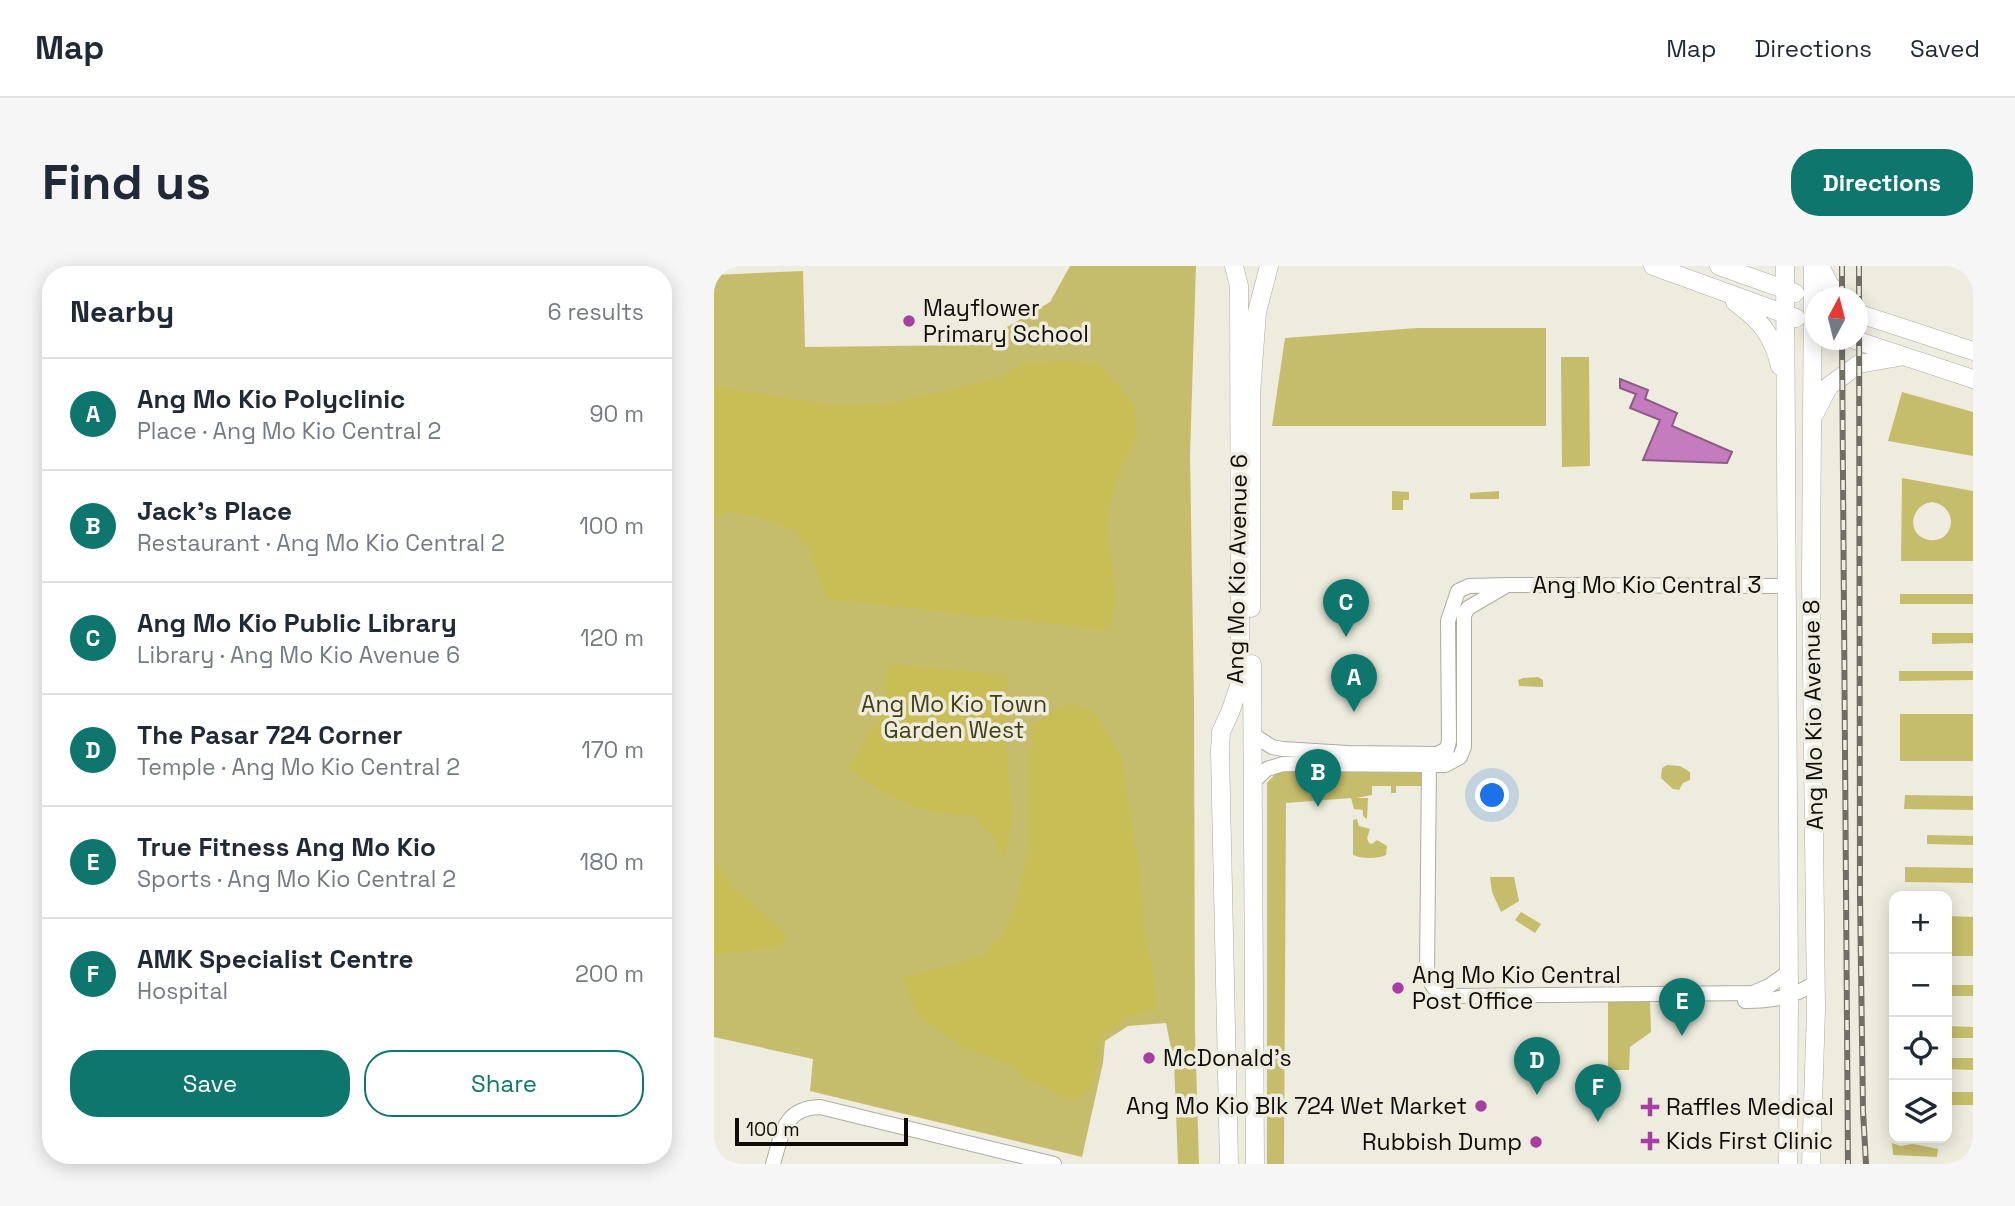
<!DOCTYPE html>
<html lang="en">
<head>
<meta charset="utf-8">
<style>
  body { margin:0; font-family:"Space Grotesk",sans-serif; background:#f6f6f7; color:#1f2937 }
  .controls { position:absolute; right:21px; bottom:21px; display:grid; overflow:hidden; border-radius:14px; box-shadow:0 4px 18px #0003 }
  .controls button { width:63px; height:63px; display:grid; place-items:center; padding:0; border:0; border-bottom:2px solid #e0e1e3; background:#fff; color:#1f2937; font:35px sans-serif }
  .compass { position:absolute; left:1091px; top:21px; width:63px; height:63px; border-radius:50%; background:#fff; box-shadow:0 4px 18px #0003; rotate:7deg }
  .scale { position:absolute; left:21px; bottom:18px; width:173px; box-sizing:border-box; padding-left:7px; border:4px solid #0d0c08; border-top:0; font-size:19px; line-height:24px; white-space:nowrap; color:#0d0c08; -webkit-text-stroke:5px #edecde; paint-order:stroke }
  .you { position:absolute; left:779px; top:530px; width:24px; height:24px; margin:-18px; border:5px solid #fff; border-radius:50%; background:#1a73e8; box-shadow:0 0 0 10px #1a73e833 }
  .badge { display:grid; place-items:center; width:46px; height:46px; border-radius:50%; background:#0f766e; color:#fff; font-size:23px; font-weight:700 }
  .pin { position:absolute; translate:-50% -58px; filter:drop-shadow(0 2px 4px #0008) }
  .pin::after { content:''; position:absolute; top:37px; width:24px; height:21px; background:inherit; clip-path:polygon(0 0,100% 0,50% 100%) }
  .list { margin:0; padding:0; list-style:none }
  h2 { display:flex; justify-content:space-between; align-items:center; height:91px; margin:0; padding:0 28px; font-size:30px }
  h2 small { font-size:23px; font-weight:400; color:#747a83 }
  .list li { display:grid; grid-template-columns:46px 1fr auto; gap:21px; align-items:center; box-sizing:border-box; height:112px; padding:0 28px; border-top:2px solid #e0e1e3 }
  .list b { display:block; font-size:26px; white-space:nowrap }
  .list p { margin:0; font-size:23px; white-space:nowrap; color:#747a83 }
  .list em { font-size:23px; font-style:normal; color:#747a83 }
  .actions { display:flex; gap:14px; padding:21px 28px }
  .actions a { flex:1; padding:16px 0; border:2px solid #0f766e; border-radius:28px; text-align:center; font-size:24px; color:#0f766e }
  .actions .main { background:#0f766e; color:#fff }
  .icon { flex:none; width:38px; height:38px; fill:none; stroke:currentColor; stroke-width:2; stroke-linecap:round; stroke-linejoin:round }
  .map { position:relative; flex:none; width:1259px; height:898px; overflow:hidden; border-radius:28px }
  header { display:flex; align-items:center; gap:42px; box-sizing:border-box; height:98px; padding:0 35px; background:#fff; border-bottom:2px solid #e0e1e3 }
  header strong { font-size:33px }
  nav { display:flex; gap:38px; margin-inline-start:auto; font-size:24px }
  .intro { display:flex; align-items:center; justify-content:space-between; box-sizing:border-box; height:168px; padding:0 42px }
  h1 { margin:0; font-size:49px }
  .button { padding:18px 32px; border-radius:28px; background:#0f766e; color:#fff; font-size:24px; font-weight:700 }
  main { display:flex; gap:42px; padding:0 42px }
  aside { flex:1; background:#fff; border-radius:28px; box-shadow:0 4px 18px #0003 }
  .map>svg:first-child { display:block }
  .green { fill:#c6bd6c; fill-rule:evenodd }
  .forest { fill:#c9be56 }
  .water { fill:#c57cbf; stroke:#8e5a88; stroke-width:2 }
  .lines { fill:none; stroke-linecap:round; stroke-linejoin:round }
  .minor-casing { stroke:#adac9f; stroke-width:16 }
  .major-casing { stroke:#adac9f; stroke-width:19 }
  .minor { stroke:#fff; stroke-width:14 }
  .major { stroke:#fff; stroke-width:18 }
  .rail-casing { stroke:#706f66; stroke-width:6 }
  .rail { stroke:#edecde; stroke-width:3.5; stroke-dasharray:10; stroke-linecap:butt }
  .poi-dot { fill:#a73fa2; stroke:#edecde; stroke-width:2.5 }
  .labels { text-anchor:middle; stroke-width:7; stroke-linejoin:round; paint-order:stroke }
  .poi-label { font-size:23px; fill:#0d0c08; stroke:#edecde; text-anchor:start }
  .street-label { font-size:23px; fill:#0d0c08; stroke:#edecde }
  .park-label { font-size:23px; fill:#443f13; stroke:#edecde }
</style>
</head>
<body>
<header>
<strong>Map</strong>
<nav><a>Map</a><a>Directions</a><a>Saved</a></nav>
</header>
<div class="intro"><h1>Find us</h1><a class="button">Directions</a></div>
<main>
<aside>
<h2>Nearby<small>6 results</small></h2>
<ul class="list">
<li><span class="badge">A</span><div><b>Ang Mo Kio Polyclinic</b><p>Place · Ang Mo Kio Central 2</p></div><em>90 m</em></li>
<li><span class="badge">B</span><div><b>Jack's Place</b><p>Restaurant · Ang Mo Kio Central 2</p></div><em>100 m</em></li>
<li><span class="badge">C</span><div><b>Ang Mo Kio Public Library</b><p>Library · Ang Mo Kio Avenue 6</p></div><em>120 m</em></li>
<li><span class="badge">D</span><div><b>The Pasar 724 Corner</b><p>Temple · Ang Mo Kio Central 2</p></div><em>170 m</em></li>
<li><span class="badge">E</span><div><b>True Fitness Ang Mo Kio</b><p>Sports · Ang Mo Kio Central 2</p></div><em>180 m</em></li>
<li><span class="badge">F</span><div><b>AMK Specialist Centre</b><p>Hospital</p></div><em>200 m</em></li>
</ul>
<div class="actions"><a class="main">Save</a><a>Share</a></div>
</aside>
<div class="map">
<svg width="1259" height="898" viewBox="0 0 1259 898">
  <rect width="100%" height="100%" fill="#edecde"/>
  <!-- green -->
  <path class="green" d="M356 0H482L476 188 480 435 481 764 485 898H464L460 797 452 757 414 760 391 775 389 797 368 891 96 825 99 793 0 771V9L89 5 91 81 262 79 336 36Z
    M703 62H832V160H558L571 72Z
    M847 91H875L876 200 848 201Z
    M1188 126 1259 146V190L1174 175Z
    M1188 212 1259 225V295H1187ZM1218 236C1247 241 1240 278 1215 274 1192 270 1195 239 1218 236Z
    M678 225 695 226V234H689V244H678Z
    M785 225V233H756V227Z
    M1186 328H1259V338H1186Z
    M1218 367H1259V377L1218 378Z
    M1185 405H1259V414L1185 415Z
    M824 411 829 414V421L805 420 804 414 809 412Z
    M1186 448H1259V495H1186Z
    M953 499 966 500 976 506V514L969 517 965 524 959 523 947 512 948 502Z
    M564 505 712 507 713 520H682V527H677V520H658V529L642 532H654L653 553 649 550V544L640 543 637 532 572 537 570 898H553V517Z
    M1191 529 1259 530V544L1190 543Z
    M643 553 645 560 656 563 653 572 655 577 658 578 663 574 673 580 672 589C664 593 647 593 639 589V554Z
    M1213 569 1259 570V579L1213 578Z
    M1191 601 1259 602V617L1191 616Z
    M776 611H800L805 635 787 646 778 626Z
    M807 646 827 658 821 667 801 654Z
    M1233 650 1259 651V690H1233Z
    M1233 719H1259V730H1233Z
    M894 736H936L937 766 916 781 915 804H894Z
    M1233 760 1259 761V772H1233Z
    M1233 792H1259V804L1233 803Z
    M1233 826H1259V839H1233Z
    M1178 877 1187 880 1199 878 1224 883 1223 891 1179 889Z"/>
  <!-- forest -->
  <path class="forest" d="M349 95 386 98 420 138 423 171 402 214 392 256 402 335 396 364 112 333 96 284 80 265 44 250 15 246 0 252V120L117 139 172 138 280 113 310 98Z
    M175 398 293 409 291 464 298 556 290 593 278 569 259 550 215 546 171 528 134 502 168 447Z
    M362 439 380 445 407 490 425 605 432 679 438 699 442 743 412 751 387 770 377 823 358 835 311 812 298 799 248 781 204 749 188 712 268 690 288 670 303 636 316 575 315 492 320 459 344 441Z
    M0 594 16 618 72 668 70 680 0 689Z"/>
  <!-- water -->
  <path class="water" d="M906 113 934 124 931 133 963 147 958 160 1018 186 1013 197 929 194 946 154 916 142 922 128 906 122Z"/>
  <g class="lines">
    <defs>
      <path id="minor" d="M1073 320 794 319 755 320 744 325 734 355 735 475 733 483 723 488 715 499 713 708C718 722 722 726 736 730L1039 727 1055 720 1075 706
        M538 468 558 481 569 483 633 487 723 488
        M538 517 553 503 569 498 731 499 746 491 750 481V349L754 342 790 321
        M1031 735C1058 735 1079 732 1102 716
        M59 898C68 868 69 842 106 841L340 898"/>
      <path id="major" d="M939 0 1082 52
        M1005 0 1081 27
        M1071 0 1075 731 1074 898
        M1106 0 1115 18 1128 32
        M1021 36C1047 55 1058 68 1066 100
        M1143 47 1259 85
        M1141 74 1259 113
        M1101 147 1115 120 1145 98 1185 91
        M537 342V128L543 46 555 0
        M538 398 541 898
        M515 898 506 486 507 466 517 444 526 417 525 20 520 0
        M1097 898 1102 744 1097 313 1099 0"/>
    </defs>
    <!-- minor casing -->
    <use href="#minor" class="minor-casing"/>
    <!-- major casing -->
    <use href="#major" class="major-casing"/>
    <!-- minor -->
    <use href="#minor" class="minor"/>
    <!-- major -->
    <use href="#major" class="major"/>
    <defs>
      <path id="rail" d="M1128 0V32
        M1145 0 1146 631 1149 845 1152 898
        M1128 74 1134 898"/>
    </defs>
    <!-- rail casing -->
    <use href="#rail" class="rail-casing"/>
    <!-- rail -->
    <use href="#rail" class="rail"/>
  </g>
  <!-- markers -->
  <g class="poi-dot">
    <circle cx="195" cy="55" r="7"/>
    <circle cx="684" cy="722" r="7"/>
    <circle cx="435" cy="792" r="7"/>
    <circle cx="767" cy="840" r="7"/>
    <path d="M932.5 830.5h7v7h7v7h-7v7h-7v-7h-7v-7h7z"/>
    <path d="M932.5 864.5h7v7h7v7h-7v7h-7v-7h-7v-7h7z"/>
    <circle cx="822" cy="876" r="7"/>
  </g>
  <g class="labels">
    <!-- poi labels -->
    <g class="poi-label">
      <text x="209" y="50">Mayflower<tspan x="209" dy="26">Primary School</tspan></text>
      <text x="698" y="717">Ang Mo Kio Central<tspan x="698" dy="26">Post Office</tspan></text>
      <text x="449" y="800">McDonald's</text>
      <text x="753" y="848" text-anchor="end">Ang Mo Kio Blk 724 Wet Market</text>
      <text x="952" y="849">Raffles Medical</text>
      <text x="952" y="883">Kids First Clinic</text>
      <text x="808" y="884" text-anchor="end">Rubbish Dump</text>
    </g>
    <!-- street labels -->
    <g class="street-label">
      <text transform="translate(523 303) rotate(-89)" y="8">Ang Mo Kio Avenue 6</text>
      <text x="933" y="327">Ang Mo Kio Central 3</text>
      <text transform="translate(1099 449) rotate(-91)" y="8">Ang Mo Kio Avenue 8</text>
    </g>
    <!-- park labels -->
    <g class="park-label">
      <text x="240" y="446">Ang Mo Kio Town<tspan x="240" dy="26">Garden West</tspan></text>
    </g>
  </g>
</svg>
<div class="controls">
<button>+</button>
<button>−</button>
<button><svg class="icon" aria-label="locate" viewBox="0 0 24 24"><circle cx="12" cy="12" r="6"/><path d="M12 2v4M12 18v4M2 12h4M18 12h4"/></svg></button>
<button><svg class="icon" aria-label="layers" viewBox="0 0 24 24"><path d="M12 4l9 5-9 5-9-5zM3 14l9 5 9-5"/></svg></button>
</div>
<svg class="compass" viewBox="-18 -18 36 36"><path d="M0-13l5 13h-10z" fill="#e53935"/><path d="M0 13l5-13h-10z" fill="#747a83"/></svg>
<div class="scale">100 m</div>
<div class="you"></div>
<div class="pin badge" style="left:640px;top:446px">A</div>
<div class="pin badge" style="left:604px;top:541px">B</div>
<div class="pin badge" style="left:632px;top:371px">C</div>
<div class="pin badge" style="left:823px;top:829px">D</div>
<div class="pin badge" style="left:968px;top:770px">E</div>
<div class="pin badge" style="left:884px;top:856px">F</div>
</div>
</main>
</body>
</html>
